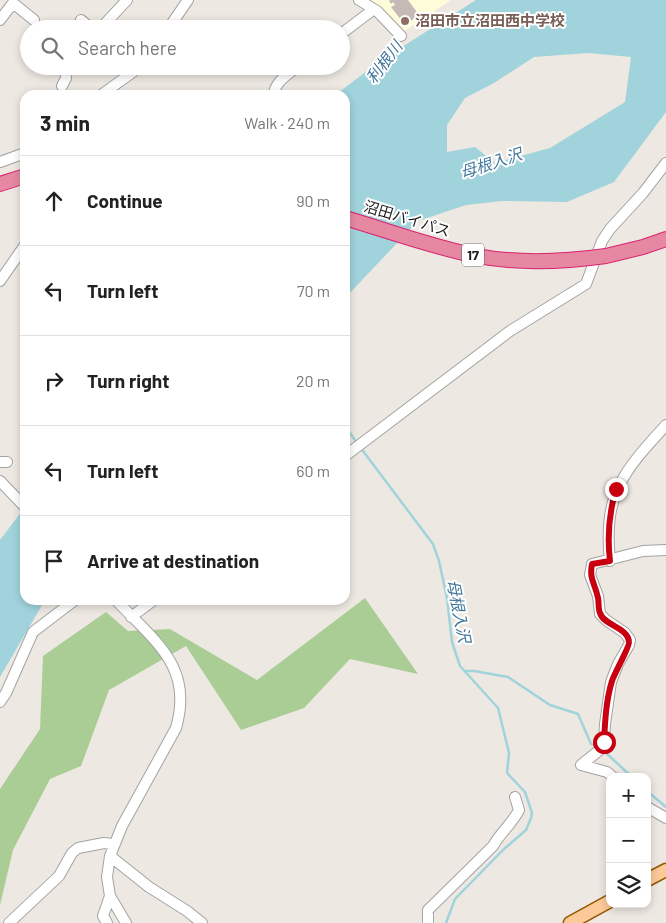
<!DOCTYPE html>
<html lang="en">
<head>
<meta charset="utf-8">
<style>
  body { margin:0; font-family:Barlow,"Noto Sans JP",sans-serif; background:#f6f6f6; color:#222 }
  .controls { position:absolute; right:15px; bottom:15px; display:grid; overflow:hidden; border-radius:10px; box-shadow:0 2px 8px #0003 }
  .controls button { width:45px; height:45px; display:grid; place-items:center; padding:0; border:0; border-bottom:1px solid #e0e0e0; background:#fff; color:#222; font:25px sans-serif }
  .stop { position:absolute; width:15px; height:15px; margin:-11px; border:4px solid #c80010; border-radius:50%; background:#fff }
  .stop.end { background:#c80010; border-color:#fff; box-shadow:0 1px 5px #0008 }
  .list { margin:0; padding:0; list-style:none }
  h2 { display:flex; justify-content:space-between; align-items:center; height:65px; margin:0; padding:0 20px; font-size:21px }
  h2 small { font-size:16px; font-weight:400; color:#767676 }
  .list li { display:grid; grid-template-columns:32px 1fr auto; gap:15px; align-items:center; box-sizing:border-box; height:90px; padding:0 20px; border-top:1px solid #e0e0e0 }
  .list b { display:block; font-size:19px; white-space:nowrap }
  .list em { font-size:16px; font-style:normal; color:#767676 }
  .icon { flex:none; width:28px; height:28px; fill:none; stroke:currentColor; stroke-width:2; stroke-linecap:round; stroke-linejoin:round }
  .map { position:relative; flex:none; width:666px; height:923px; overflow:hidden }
  .search { position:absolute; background:#fff; box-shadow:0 2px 8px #0003; left:20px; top:20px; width:330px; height:55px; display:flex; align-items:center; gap:12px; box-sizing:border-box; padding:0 18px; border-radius:28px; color:#767676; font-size:19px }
  .panel { position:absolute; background:#fff; box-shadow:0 2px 8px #0003; left:20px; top:90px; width:330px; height:515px; border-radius:15px }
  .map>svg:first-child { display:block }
  .education { fill:#fffcd9 }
  .forest { fill:#aacd96 }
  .water { fill:#a1d3dc; fill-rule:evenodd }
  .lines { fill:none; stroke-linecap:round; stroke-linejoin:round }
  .stream { stroke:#a1d3dc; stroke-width:2.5 }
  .building { fill:#c5bab5 }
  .minor-casing { stroke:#a3a3a3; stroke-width:12 }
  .major-casing { stroke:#945700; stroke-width:15 }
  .highway-casing { stroke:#d7236f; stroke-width:16 }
  .minor { stroke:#fff; stroke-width:10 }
  .major { stroke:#fcc998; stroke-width:12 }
  .highway { stroke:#e688a1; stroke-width:14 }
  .highway-bridge-casing { stroke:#d7236f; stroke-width:16; stroke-linecap:butt }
  .highway-bridge { stroke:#e688a1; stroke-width:14 }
  .route { stroke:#c80010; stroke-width:6 }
  .education-dot { fill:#8d6e63; stroke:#fff; stroke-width:2 }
  .labels { text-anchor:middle; stroke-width:4; stroke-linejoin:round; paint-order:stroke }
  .shield { fill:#fff; stroke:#606060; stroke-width:1 }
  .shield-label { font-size:14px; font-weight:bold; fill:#1c1c1c }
  .education-label { font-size:15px; font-weight:bold; fill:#785e54; stroke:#fff; text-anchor:start }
  .street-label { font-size:15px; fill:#1c1c1c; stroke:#fff }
  .water-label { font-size:16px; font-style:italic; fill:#43779c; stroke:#fff }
</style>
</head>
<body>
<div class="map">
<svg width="666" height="923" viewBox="0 0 666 923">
  <rect width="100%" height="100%" fill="#ede8e1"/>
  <!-- education -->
  <path class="education" d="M363 0H451L402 33Z"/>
  <!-- forest -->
  <path class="forest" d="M365 598 418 674 350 659 304 708 241 730 186 646 109 690 81 766 50 779 13 850 0 905V789L40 729 43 656 106 612 128 631 170 629 257 680Z"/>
  <!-- water -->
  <path class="water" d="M476 0H666V112L614 182 567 202 502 201 466 205 418 221 345 298V95H335L383 59ZM588 53 631 57 625 102 550 148 495 163 475 147 447 152V125L465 98 494 83 534 57Z
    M25 507V600H45L0 677V540Z"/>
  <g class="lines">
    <!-- stream -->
    <path class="stream" d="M345 426 357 443
      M360 447 433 544 439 561 447 598 452 642 460 666 498 708 509 753 507 773 525 792 532 813 531 818 526 830 504 849 455 899 446 923
      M465 671H474L508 677 550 705 578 714 591 744 599 748
      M604 751 632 777
      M647 791 666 807"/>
  </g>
  <!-- building -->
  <path class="building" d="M390 0H408L419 15 405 25 391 7 395 5 393 2 391 4 389 1Z"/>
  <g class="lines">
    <defs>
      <path id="minor" d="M359 0 377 11 401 36
        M0 20 13 3 34 20
        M77 29 81 20 92 29
        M100 29 127 0
        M168 29 188 0
        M341 34 374 9
        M62 86 66 78 65 66
        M101 95 133 72 138 66
        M274 95C274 82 289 74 298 66
        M0 162 25 153
        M0 281 25 245
        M345 456 510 331 586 284 602 241 610 229 643 193 666 163
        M0 462H7
        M0 481 25 507
        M610 561C603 494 623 472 666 425
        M116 600C154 641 194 666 176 728L122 826 110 856 107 877 110 896 126 923
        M131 617 154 600
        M0 702 6 693 33 632 75 600
        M581 765 601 749 604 742 605 724 611 682 618 664 629 645 630 640 625 633 606 620 600 614 598 596 590 575 592 564 643 551 666 550
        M581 765 607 772 613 777
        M647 807 666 818
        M110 856 149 887 187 911 202 923
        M9 923 59 876 72 853 78 848 104 843 113 844
        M107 923 103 916 110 896
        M428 923V910L493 846C500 833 512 824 519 810L515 797"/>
      <path id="major" d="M647 880 666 870
        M570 923 610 901"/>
      <path id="highway" d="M0 184 25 176
        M606 256 643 247 666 239"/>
    </defs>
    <!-- minor casing -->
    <use href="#minor" class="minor-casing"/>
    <!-- major casing -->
    <use href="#major" class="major-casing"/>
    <!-- highway casing -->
    <use href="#highway" class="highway-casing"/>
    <!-- minor -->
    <use href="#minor" class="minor"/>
    <!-- major -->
    <use href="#major" class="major"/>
    <!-- highway -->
    <use href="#highway" class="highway"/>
    <defs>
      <path id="highway-bridge" d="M345 218C389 231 432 247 477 256 519 264 563 262 606 256"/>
    </defs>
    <!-- highway-bridge casing -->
    <use href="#highway-bridge" class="highway-bridge-casing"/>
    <!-- highway-bridge -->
    <use href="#highway-bridge" class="highway-bridge"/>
  </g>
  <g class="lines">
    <!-- route -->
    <path class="route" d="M604 742C605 722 606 700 612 681 615 672 630 646 629 642 628 627 604 626 600 613 598 609 599 602 598 598 595 583 589 580 592 564L610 561C607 536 609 513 616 489"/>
  </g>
  <!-- markers -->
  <circle class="education-dot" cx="405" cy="21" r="5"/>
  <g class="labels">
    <!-- shield labels -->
    <rect class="shield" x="462" y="243.5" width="22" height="23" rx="4"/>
    <g class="shield-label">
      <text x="473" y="260">17</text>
    </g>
    <!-- education labels -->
    <g class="education-label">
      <text x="415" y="26">沼田市立沼田西中学校</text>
    </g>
    <!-- street labels -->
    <g class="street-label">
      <text transform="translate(407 219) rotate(17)" y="5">沼田バイパス</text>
    </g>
    <!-- water labels -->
    <g class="water-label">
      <text transform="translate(384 62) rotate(-53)" y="6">利根川</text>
      <text transform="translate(491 163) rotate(-18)" y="6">母根入沢</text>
      <text transform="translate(459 611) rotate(79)" y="6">母根入沢</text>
    </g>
  </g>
</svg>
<div class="controls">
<button>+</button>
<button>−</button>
<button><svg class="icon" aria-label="layers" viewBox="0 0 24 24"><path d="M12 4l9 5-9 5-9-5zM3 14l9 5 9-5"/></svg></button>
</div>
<div class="stop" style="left:604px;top:742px"></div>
<div class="stop end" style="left:616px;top:489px"></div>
<div class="search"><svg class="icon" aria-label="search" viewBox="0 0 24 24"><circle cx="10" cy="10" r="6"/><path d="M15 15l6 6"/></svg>Search here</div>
<section class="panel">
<h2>3 min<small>Walk · 240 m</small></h2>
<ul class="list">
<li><svg class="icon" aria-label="ahead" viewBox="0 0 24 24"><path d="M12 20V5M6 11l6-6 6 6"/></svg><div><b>Continue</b></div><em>90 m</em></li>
<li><svg class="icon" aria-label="left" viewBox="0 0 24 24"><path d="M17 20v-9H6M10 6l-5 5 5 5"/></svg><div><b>Turn left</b></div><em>70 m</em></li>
<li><svg class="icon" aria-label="right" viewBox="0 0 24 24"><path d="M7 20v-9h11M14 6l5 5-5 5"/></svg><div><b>Turn right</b></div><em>20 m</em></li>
<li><svg class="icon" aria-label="left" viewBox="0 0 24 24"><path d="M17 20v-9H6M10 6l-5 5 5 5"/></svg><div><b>Turn left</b></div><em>60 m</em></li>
<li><svg class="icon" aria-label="arrive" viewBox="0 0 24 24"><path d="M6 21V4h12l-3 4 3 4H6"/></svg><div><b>Arrive at destination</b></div></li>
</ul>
</section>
</div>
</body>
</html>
